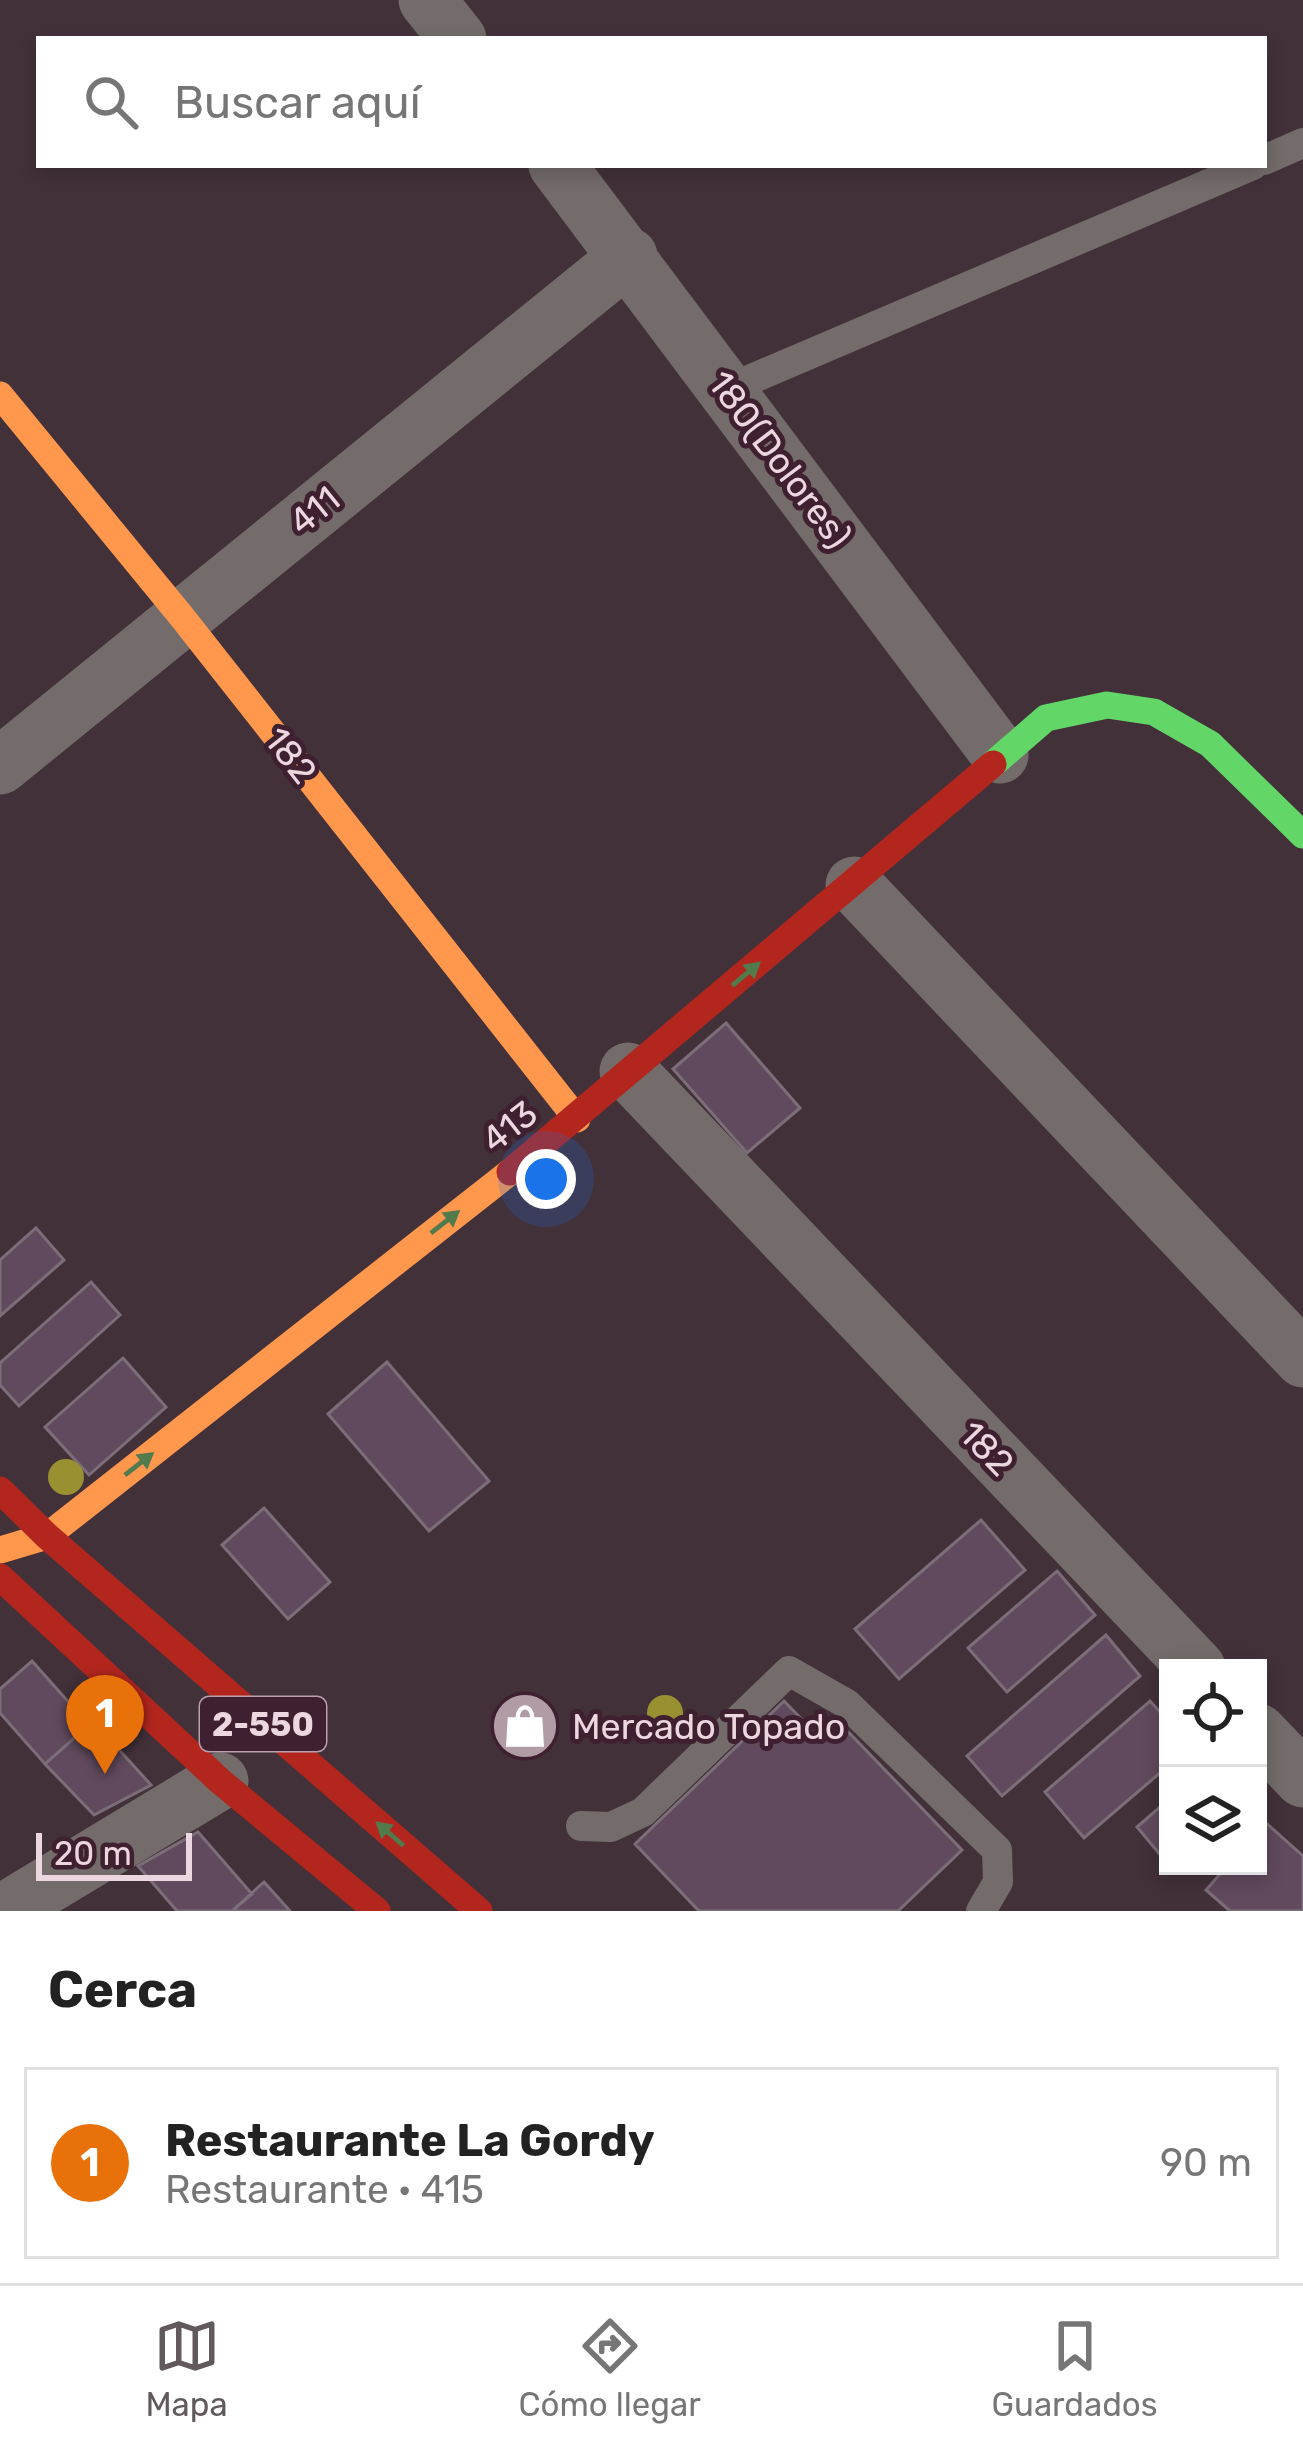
<!DOCTYPE html>
<html lang="es">
<head>
<meta charset="utf-8">
<style>
  body { margin:0; font-family:Rubik,sans-serif; background:#f6f6f6; color:#222 }
  .controls { position:absolute; right:36px; bottom:36px; display:grid; overflow:hidden; border-radius:0px; box-shadow:0 6px 18px #0003 }
  .controls button { width:108px; height:108px; display:grid; place-items:center; padding:0; border:0; border-bottom:3px solid #e0e0e0; background:#fff; color:#222; font:60px sans-serif }
  .scale { position:absolute; left:36px; bottom:30px; width:156px; box-sizing:border-box; padding-left:12px; border:6px solid #ecd6e0; border-top:0; font-size:33px; line-height:42px; white-space:nowrap; color:#ecd6e0; -webkit-text-stroke:9px #3f2030; paint-order:stroke }
  .you { position:absolute; left:546px; top:1179px; width:42px; height:42px; margin:-30px; border:9px solid #fff; border-radius:50%; background:#1a73e8; box-shadow:0 0 0 18px #1a73e833 }
  .badge { display:grid; place-items:center; width:78px; height:78px; border-radius:50%; background:#62595d; color:#fff; font-size:39px; font-weight:700 }
  .pin { position:absolute; translate:-50% -99px; filter:drop-shadow(0 3px 6px #0008) }
  .pin::after { content:''; position:absolute; top:63px; width:42px; height:36px; background:inherit; clip-path:polygon(0 0,100% 0,50% 100%) }
  .list { margin:0; padding:0; list-style:none }
  h2 { display:flex; justify-content:space-between; align-items:center; height:156px; margin:0; padding:0 48px; font-size:51px }
  h2 small { font-size:39px; font-weight:400; color:#767676 }
  .list li { display:grid; grid-template-columns:78px 1fr auto; gap:36px; align-items:center; box-sizing:border-box; height:192px; margin:0 24px 24px; padding:0 24px; border:3px solid #e0e0e0; border-radius:0px }
  .list b { display:block; font-size:45px; white-space:nowrap }
  .list p { margin:0; font-size:39px; white-space:nowrap; color:#767676 }
  .list em { font-size:39px; font-style:normal; color:#767676 }
  .icon { flex:none; width:66px; height:66px; fill:none; stroke:currentColor; stroke-width:2; stroke-linecap:round; stroke-linejoin:round }
  .map { position:relative; flex:none; width:1303px; height:1911px; overflow:hidden }
  .search { position:absolute; background:#fff; box-shadow:0 6px 18px #0003; left:36px; right:36px; top:36px; height:132px; display:flex; align-items:center; gap:30px; box-sizing:border-box; padding:0 42px; border-radius:0px; color:#767676; font-size:45px }
  .sheet { height:372px; background:#fff }
  nav { display:flex; justify-content:space-around; align-items:center; box-sizing:border-box; height:168px; border-top:3px solid #e0e0e0; background:#fff; font-size:33px; color:#767676 }
  nav a { display:grid; justify-items:center; gap:6px }
  nav .on { color:#62595d }
  .map>svg:first-child { display:block }
  .building { fill:#614a5d; stroke:#7c6e78; stroke-width:3 }
  .lines { fill:none; stroke-linecap:round; stroke-linejoin:round }
  .lane { stroke:#736c6a; stroke-width:30 }
  .street { stroke:#736c6a; stroke-width:57 }
  .fast { stroke:#63d668; stroke-width:27 }
  .slow { stroke:#ff974d; stroke-width:27 }
  .jam { stroke:#b3261e; stroke-width:27 }
  .tree { fill:#999031 }
  .oneway { fill:#517b4c }
  .labels { text-anchor:middle; stroke-width:10; stroke-linejoin:round; paint-order:stroke }
  .shield { fill:#3f2030; stroke:#b89fab; stroke-width:3 }
  .shield-label { font-size:33px; font-weight:bold; fill:#ecd6e0 }
  .street-label { font-size:36px; fill:#ecd6e0; stroke:#3f2030 }
  .poi-label { font-size:36px; fill:#ecd6e0; stroke:#3f2030; text-anchor:start }
</style>
</head>
<body>
<div class="map">
<svg width="1303" height="1911" viewBox="0 0 1303 1911">
  <rect width="100%" height="100%" fill="#43313a"/>
  <!-- building -->
  <path class="building" d="M726 1023 800 1108 747 1153 673 1069Z
    M36 1228 64 1260 0 1316V1260Z
    M91 1282 120 1315 19 1406 0 1385V1363Z
    M123 1358 166 1407 89 1475 45 1427Z
    M387 1362 489 1481 429 1531 328 1414Z
    M264 1508 330 1582 288 1619 222 1545Z
    M981 1520 1025 1570 899 1679 855 1629Z
    M1057 1571 1095 1615 1007 1692 968 1648Z
    M1106 1635 1140 1676 1002 1796 967 1756Z
    M32 1661 89 1725 45 1764 0 1713V1689Z
    M784 1701 816 1734 834 1717 962 1850 898 1911H699L635 1844Z
    M1150 1701 1168 1721V1766L1084 1838 1045 1792Z
    M93 1721 151 1785 94 1815 45 1764Z
    M1168 1800V1864L1137 1827Z
    M1265 1822 1303 1856V1911H1230L1206 1890 1227 1866H1258V1830Z
    M198 1832 252 1894 232 1911H177L138 1866Z
    M264 1882 290 1911H232Z"/>
  <g class="lines">
    <!-- lane -->
    <path class="lane" d="M1264 160 1303 143
      M728 389 1253 165
      M581 1826 611 1827 643 1812 789 1671 847 1704 997 1850 998 1882 981 1911"/>
    <!-- street -->
    <path class="street" d="M427 0 458 39
      M557 165 1000 755
      M0 766 629 256
      M854 885 1303 1359
      M628 1071 1197 1668
      M1258 1732 1303 1779
      M5 1911 220 1781"/>
    <!-- fast -->
    <path class="fast" d="M993 764 1046 718 1107 705 1154 712 1210 744 1303 835"/>
    <!-- slow -->
    <path class="slow" d="M0 395 182 617 577 1119
      M0 1550 47 1536 510 1172"/>
    <!-- jam -->
    <path class="jam" d="M510 1172 993 764
      M0 1490 47 1536 479 1911
      M0 1577 220 1781 377 1911"/>
  </g>
  <!-- trees -->
  <g class="tree">
    <circle cx="66" cy="1477" r="18"/>
    <circle cx="665" cy="1713" r="18"/>
  </g>
  <!-- one-way arrows -->
  <defs><path id="oneway-solid" d="M-6-.8H1V-3.2L6.5 0L1 3.2V.8H-6Z" transform="scale(3)"/></defs>
  <g class="oneway">
    <use href="#oneway-solid" transform="translate(746 974) rotate(-40)"/>
    <use href="#oneway-solid" transform="translate(445 1222) rotate(-38)"/>
    <use href="#oneway-solid" transform="translate(139 1464) rotate(-38)"/>
    <use href="#oneway-solid" transform="translate(390 1834) rotate(-139)"/>
  </g>
  <!-- icons -->
  <defs>
    <symbol id="shop-disc" viewBox="-11 -11 22 22"><circle r="9.5" fill="#b19ca6" stroke="#3f2030"/><path d="M-5-2.5h2.3a2.7 3.5 0 0 1 5.4 0H5L5.5 6h-11ZM-1.5-2.5h3a1.5 2.3 0 0 0-3 0Z" fill="#fff"/></symbol>
  </defs>
  <g fill-rule="evenodd">
    <use href="#shop-disc" x="487" y="1688" width="76" height="76"/>
  </g>
  <g class="labels">
    <!-- shield labels -->
    <rect class="shield" x="200" y="1697" width="126" height="54" rx="9"/>
    <g class="shield-label">
      <text x="263" y="1736">2-550</text>
    </g>
    <!-- street labels -->
    <g class="street-label">
      <text transform="translate(780 459) rotate(53)" y="13">180(Dolores)</text>
      <text transform="translate(314 510) rotate(-39)" y="13">411</text>
      <text transform="translate(291 755) rotate(52)" y="13">182</text>
      <text transform="translate(509 1126) rotate(-38)" y="13">413</text>
      <text transform="translate(987 1448) rotate(46)" y="13">182</text>
    </g>
    <!-- poi labels -->
    <g class="poi-label">
      <text x="572" y="1739">Mercado Topado</text>
    </g>
  </g>
</svg>
<div class="controls">
<button><svg class="icon" aria-label="locate" viewBox="0 0 24 24"><circle cx="12" cy="12" r="6"/><path d="M12 2v4M12 18v4M2 12h4M18 12h4"/></svg></button>
<button><svg class="icon" aria-label="layers" viewBox="0 0 24 24"><path d="M12 4l9 5-9 5-9-5zM3 14l9 5 9-5"/></svg></button>
</div>
<div class="scale">20 m</div>
<div class="you"></div>
<div class="pin badge" style="left:105px;top:1774px;background:#e8710a">1</div>
<div class="search"><svg class="icon" aria-label="search" viewBox="0 0 24 24"><circle cx="10" cy="10" r="6"/><path d="M15 15l6 6"/></svg>Buscar aquí</div>
</div>
<section class="sheet">
<h2>Cerca<small></small></h2>
<ul class="list">
<li><span class="badge" style="background:#e8710a">1</span><div><b>Restaurante La Gordy</b><p>Restaurante · 415</p></div><em>90 m</em></li>
</ul>
</section>
<nav>
<a class="on"><svg class="icon" aria-label="map" viewBox="0 0 24 24"><path d="M3 6l6-2 6 2 6-2v14l-6 2-6-2-6 2zM9 4v14M15 6v14"/></svg>Mapa</a>
<a><svg class="icon" aria-label="directions" viewBox="0 0 24 24"><path d="M12 3l9 9-9 9-9-9zM9 14v-3h6M13 9l2 2-2 2"/></svg>Cómo llegar</a>
<a><svg class="icon" aria-label="saved" viewBox="0 0 24 24"><path d="M7 4h10v16l-5-4-5 4z"/></svg>Guardados</a>
</nav>
</body>
</html>
